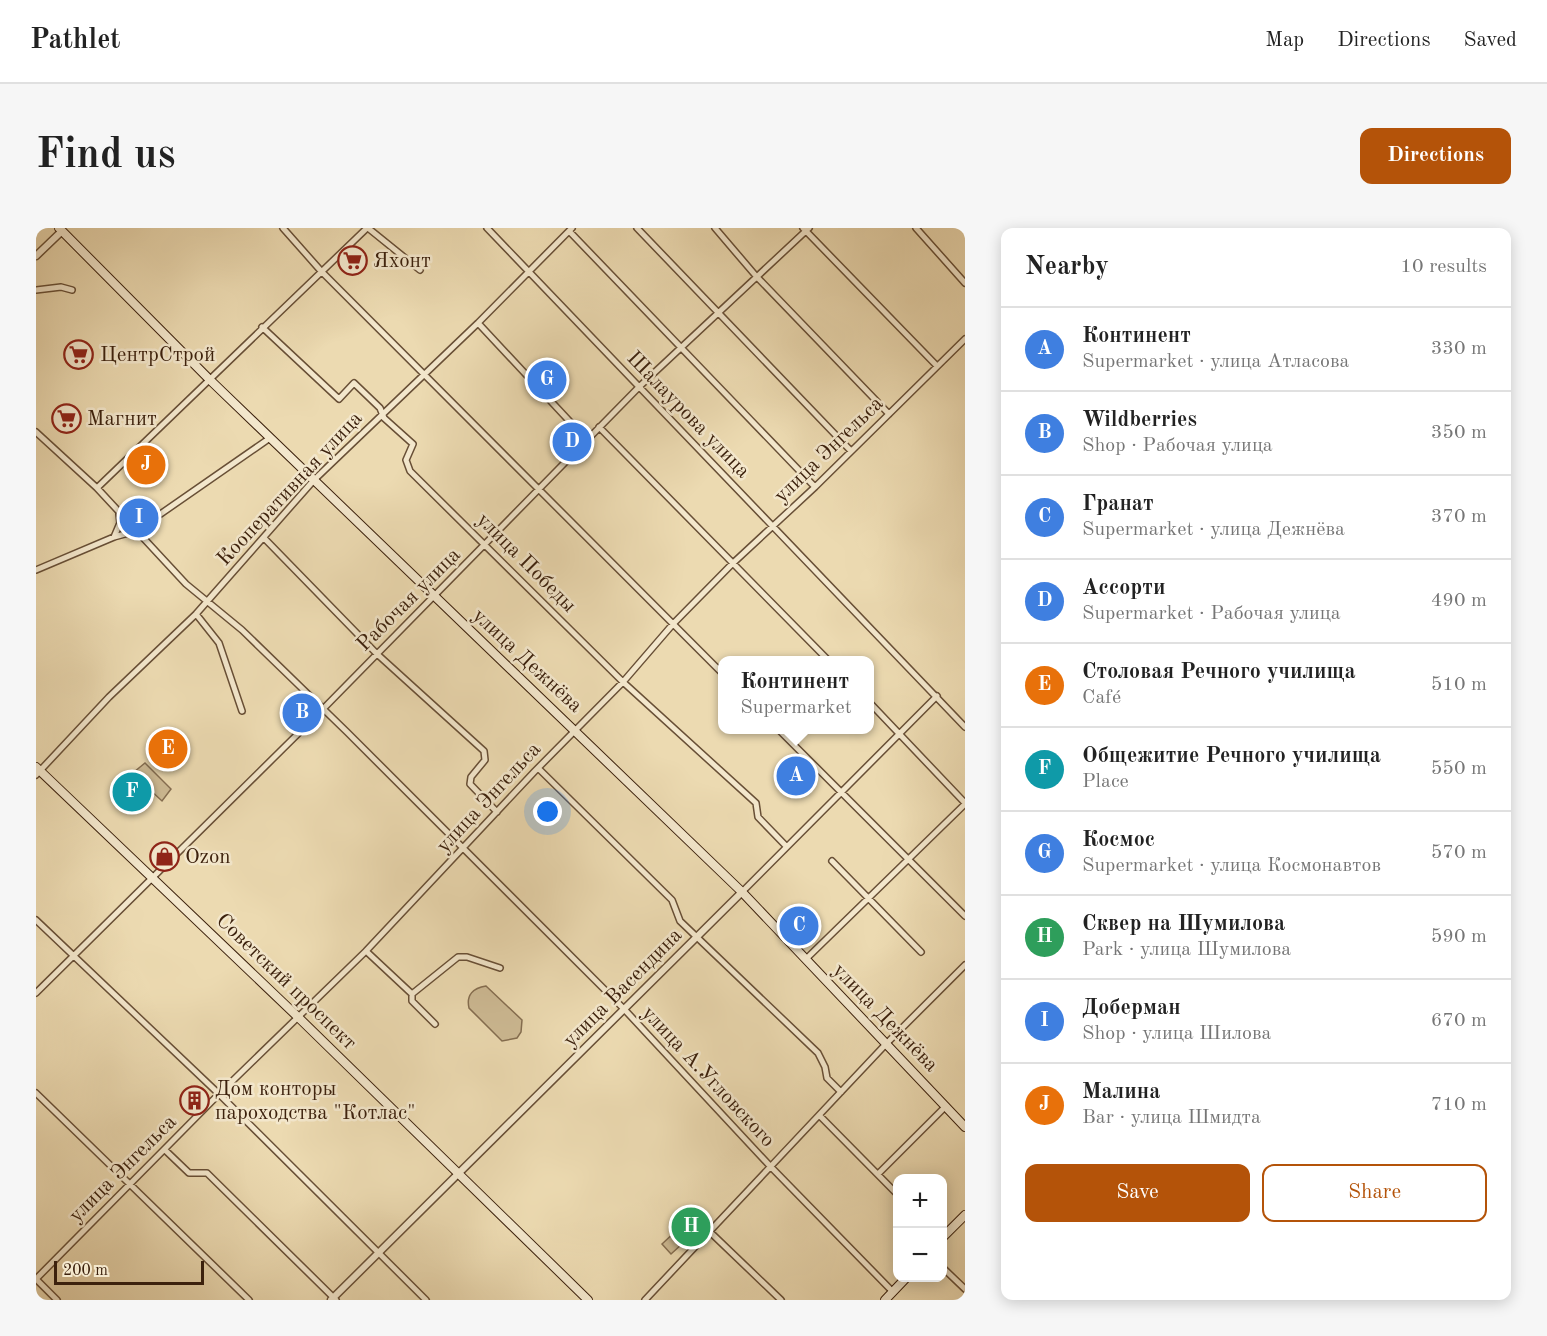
<!DOCTYPE html>
<html lang="en">
<head>
<meta charset="utf-8">
<style>
  body { margin:0; font-family:"Old Standard TT",serif; background:#f6f6f6; color:#222 }
  .controls { position:absolute; right:18px; bottom:18px; display:grid; overflow:hidden; border-radius:12px; box-shadow:0 3px 15px #0003 }
  .controls button { width:54px; height:54px; display:grid; place-items:center; padding:0; border:0; border-bottom:2px solid #e0e0e0; background:#fff; color:#222; font:30px sans-serif }
  .scale { position:absolute; left:18px; bottom:15px; width:150px; box-sizing:border-box; padding-left:6px; border:3px solid #3c210d; border-top:0; font-size:16px; line-height:21px; white-space:nowrap; color:#3c210d; -webkit-text-stroke:4px #f3e7cc; paint-order:stroke }
  .you { position:absolute; left:512px; top:584px; width:21px; height:21px; margin:-15px; border:4px solid #fff; border-radius:50%; background:#1a73e8; box-shadow:0 0 0 9px #1a73e833 }
  .badge { display:grid; place-items:center; width:39px; height:39px; border-radius:50%; background:#b45309; color:#fff; font-size:20px; font-weight:700 }
  .pin { position:absolute; translate:-50% -50%; border:3px solid #fff; box-shadow:0 2px 6px #0006 }
  .popup { position:absolute; left:682px; top:428px; width:156px; height:78px; box-sizing:border-box; display:grid; place-content:center; border-radius:12px; background:#fff; filter:drop-shadow(0 2px 4px #0005); font-size:20px; white-space:nowrap; color:#767676 }
  .popup b { font-size:22px; color:#222 }
  .popup::after { content:''; position:absolute; left:50%; top:100%; margin-left:-12px; border:12px solid transparent; border-top-color:#fff }
  .list { margin:0; padding:0; list-style:none }
  h2 { display:flex; justify-content:space-between; align-items:center; height:78px; margin:0; padding:0 24px; font-size:26px }
  h2 small { font-size:20px; font-weight:400; color:#767676 }
  .list li { display:grid; grid-template-columns:39px 1fr auto; gap:18px; align-items:center; box-sizing:border-box; height:84px; padding:0 24px; border-top:2px solid #e0e0e0 }
  .list b { display:block; font-size:22px; white-space:nowrap }
  .list p { margin:0; font-size:20px; white-space:nowrap; color:#767676 }
  .list em { font-size:20px; font-style:normal; color:#767676 }
  .actions { display:flex; gap:12px; padding:18px 24px }
  .actions a { flex:1; padding:14px 0; border:2px solid #b45309; border-radius:12px; text-align:center; font-size:21px; color:#b45309 }
  .actions .main { background:#b45309; color:#fff }
  .map { position:relative; flex:none; width:929px; height:1072px; overflow:hidden; border-radius:12px }
  header { display:flex; align-items:center; gap:36px; box-sizing:border-box; height:84px; padding:0 30px; background:#fff; border-bottom:2px solid #e0e0e0 }
  header strong { font-size:28px }
  nav { display:flex; gap:33px; margin-inline-start:auto; font-size:21px }
  .intro { display:flex; align-items:center; justify-content:space-between; box-sizing:border-box; height:144px; padding:0 36px }
  h1 { margin:0; font-size:42px }
  .button { padding:15px 27px; border-radius:12px; background:#b45309; color:#fff; font-size:21px; font-weight:700 }
  main { display:flex; gap:36px; padding:0 36px }
  aside { flex:1; background:#fff; border-radius:12px; box-shadow:0 3px 15px #0003 }
  .map>svg:first-child { display:block }
  .green { fill:#cebb95; stroke:#856e51; stroke-width:1.5 }
  .lines { fill:none; stroke-linecap:round; stroke-linejoin:round }
  .minor-casing { stroke:#684f36; stroke-width:8 }
  .tertiary-casing { stroke:#684f36; stroke-width:9 }
  .secondary-casing { stroke:#3c210d; stroke-width:10 }
  .minor { stroke:#f3e7cc; stroke-width:5 }
  .tertiary { stroke:#f3e7cc; stroke-width:6 }
  .secondary { stroke:#f3e7cc; stroke-width:8 }
  .labels { text-anchor:middle; stroke-width:5; stroke-linejoin:round; paint-order:stroke }
  .poi-label { font-size:21px; fill:#3c210d; stroke:#f3e7cc; text-anchor:start }
  .street-label { font-size:21px; fill:#3c210d; stroke:#f3e7cc }
</style>
</head>
<body>
<header>
<strong>Pathlet</strong>
<nav><a>Map</a><a>Directions</a><a>Saved</a></nav>
</header>
<div class="intro"><h1>Find us</h1><a class="button">Directions</a></div>
<main>
<div class="map">
<svg width="929" height="1072" viewBox="0 0 929 1072">
  <rect width="100%" height="100%" fill="#ecdab1"/>
  <filter id="stains"><feTurbulence type="fractalNoise" baseFrequency=".00333" numOctaves="4"/><feColorMatrix values="0 0 0 0 .2 0 0 0 0 .09 0 0 0 0 .02 0 0 0 .5 -.17"/></filter>
  <radialGradient id="worn" r=".72"><stop offset=".6" stop-color="#630" stop-opacity="0"/><stop offset="1" stop-color="#630" stop-opacity=".3"/></radialGradient>
  <!-- green -->
  <path class="green" d="M109 535 135 561 126 573 98 547V544Z
    M450 758 486 792 485 804 481 810 466 813 433 780C430 767 437 760 450 758Z
    M657 987 667 997 635 1026 626 1016Z"/>
  <g class="lines">
    <defs>
      <path id="minor" d="M247 0 285 43 686 445
        M332 0 384 42
        M451 0 929 499
        M601 0 815 223
        M679 0 720 48 853 186
        M767 0 901 138
        M880 0 929 55
        M533 3 779 259
        M0 62 25 59 36 62
        M442 95 551 212
        M226 99 303 171 318 155 344 180 348 190 377 216 370 232 374 243 587 454 720 575 722 589 750 618
        M563 199 792 432
        M0 204 61 260 150 356 206 402 311 504 588 781 734 938 857 1064
        M61 260 331 0
        M78 309 84 295 83 286
        M228 310 341 426 448 523 449 532 435 549 434 556 461 584
        M0 342 78 309 100 303 234 210
        M160 386 183 415 206 483
        M834 475 929 575
        M743 502 929 688
        M502 540 636 672 644 693 782 825 789 839 791 850 805 864
        M0 547 73 469 160 386 278 252 442 95 536 0
        M796 633 885 724
        M706 664 901 468
        M0 692 183 866 390 1072
        M330 723 376 766V773L399 796
        M770 731 929 576
        M0 765 287 481 604 158 773 0
        M376 766 422 729H431L464 740
        M0 865 213 1072
        M784 888 861 966
        M129 922 153 945H171L300 1072
        M842 946 910 878
        M673 1003 745 1072
        M906 1039 929 1061
        M0 1051 183 866 330 723 499 543 587 454 637 396 696 336 779 259 929 111
        M0 1051 21 1072
        M609 1072 850 816 929 737"/>
      <path id="tertiary" d="M0 28 26 3
        M295 1072 706 664"/>
      <path id="secondary" d="M23 0 173 151 706 664 929 899
        M0 539 263 790 552 1072
        M906 1010 929 987
        M849 1072 870 1050"/>
    </defs>
    <!-- minor casing -->
    <use href="#minor" class="minor-casing"/>
    <!-- tertiary casing -->
    <use href="#tertiary" class="tertiary-casing"/>
    <!-- secondary casing -->
    <use href="#secondary" class="secondary-casing"/>
    <!-- minor -->
    <use href="#minor" class="minor"/>
    <!-- tertiary -->
    <use href="#tertiary" class="tertiary"/>
    <!-- secondary -->
    <use href="#secondary" class="secondary"/>
  </g>
  <!-- icons -->
  <defs>
    <symbol id="supermarket-ring" viewBox="-11 -11 22 22"><circle r="9.5" fill="#f3e7cc" stroke="#8f2418" stroke-width="1.5"/><path d="M-6-5.5h2.5l.6 2H6L4.5 2H-2.5L-4.4-4H-6ZM-1.5 3.2a1.3 1.3 0 1 0 .1 0ZM3 3.2a1.3 1.3 0 1 0 .1 0Z" fill="#8f2418"/></symbol>
    <symbol id="shop-ring" viewBox="-11 -11 22 22"><circle r="9.5" fill="#f3e7cc" stroke="#8f2418" stroke-width="1.5"/><path d="M-5-2.5h2.3a2.7 3.5 0 0 1 5.4 0H5L5.5 6h-11ZM-1.5-2.5h3a1.5 2.3 0 0 0-3 0Z" fill="#8f2418"/></symbol>
    <symbol id="building-ring" viewBox="-11 -11 22 22"><circle r="9.5" fill="#f3e7cc" stroke="#8f2418" stroke-width="1.5"/><path d="M-4-6H4V6H1V3H-1V6H-4ZM-2.5-4.3h1.7v1.8h-1.7ZM.8-4.3h1.7v1.8H.8ZM-2.5-1h1.7V.8h-1.7ZM.8-1h1.7V.8H.8Z" fill="#8f2418"/></symbol>
  </defs>
  <g fill-rule="evenodd">
    <use href="#supermarket-ring" x="300" y="16" width="33" height="33"/>
    <use href="#supermarket-ring" x="26" y="110" width="33" height="33"/>
    <use href="#supermarket-ring" x="14" y="174" width="33" height="33"/>
    <use href="#shop-ring" x="112" y="612" width="33" height="33"/>
    <use href="#building-ring" x="142" y="856" width="33" height="33"/>
  </g>
  <g class="labels">
    <!-- poi labels -->
    <g class="poi-label">
      <text x="337" y="39">Яхонт</text>
      <text x="64" y="133">ЦентрСтрой</text>
      <text x="51" y="197">Магнит</text>
      <text x="149" y="635">Ozon</text>
      <text x="179" y="867">Дом конторы<tspan x="179" dy="24">пароходства "Котлас"</tspan></text>
    </g>
    <!-- street labels -->
    <g class="street-label">
      <text transform="translate(653 186) rotate(46)" y="7">Шалаурова улица</text>
      <text transform="translate(792 221) rotate(-44)" y="7">улица Энгельса</text>
      <text transform="translate(253 260) rotate(-47)" y="7">Кооперативная улица</text>
      <text transform="translate(491 334) rotate(45)" y="7">улица Победы</text>
      <text transform="translate(372 371) rotate(-45)" y="7">Рабочая улица</text>
      <text transform="translate(492 432) rotate(43)" y="7">улица Дежнёва</text>
      <text transform="translate(452 569) rotate(-47)" y="7">улица Энгельса</text>
      <text transform="translate(251 753) rotate(44)" y="7">Советский проспект</text>
      <text transform="translate(586 759) rotate(-45)" y="7">улица Васендина</text>
      <text transform="translate(850 789) rotate(46)" y="7">улица Дежнёва</text>
      <text transform="translate(673 848) rotate(47)" y="7">улица А.Угловского</text>
      <text transform="translate(86 940) rotate(-45)" y="7">улица Энгельса</text>
    </g>
  </g>
  <rect width="100%" height="100%" filter="url(#stains)"/>
  <rect width="100%" height="100%" fill="url(#worn)"/>
</svg>
<div class="controls">
<button>+</button>
<button>−</button>
</div>
<div class="scale">200 m</div>
<div class="you"></div>
<div class="pin badge" style="left:760px;top:548px;background:#3f7fe0">A</div>
<div class="popup"><b>Континент</b>Supermarket</div>
<div class="pin badge" style="left:266px;top:485px;background:#3f7fe0">B</div>
<div class="pin badge" style="left:763px;top:698px;background:#3f7fe0">C</div>
<div class="pin badge" style="left:536px;top:214px;background:#3f7fe0">D</div>
<div class="pin badge" style="left:132px;top:521px;background:#e8710a">E</div>
<div class="pin badge" style="left:96px;top:564px;background:#0f9aa8">F</div>
<div class="pin badge" style="left:511px;top:152px;background:#3f7fe0">G</div>
<div class="pin badge" style="left:655px;top:999px;background:#2e9e5b">H</div>
<div class="pin badge" style="left:103px;top:290px;background:#3f7fe0">I</div>
<div class="pin badge" style="left:110px;top:237px;background:#e8710a">J</div>
</div>
<aside>
<h2>Nearby<small>10 results</small></h2>
<ul class="list">
<li><span class="badge" style="background:#3f7fe0">A</span><div><b>Континент</b><p>Supermarket · улица Атласова</p></div><em>330 m</em></li>
<li><span class="badge" style="background:#3f7fe0">B</span><div><b>Wildberries</b><p>Shop · Рабочая улица</p></div><em>350 m</em></li>
<li><span class="badge" style="background:#3f7fe0">C</span><div><b>Гранат</b><p>Supermarket · улица Дежнёва</p></div><em>370 m</em></li>
<li><span class="badge" style="background:#3f7fe0">D</span><div><b>Ассорти</b><p>Supermarket · Рабочая улица</p></div><em>490 m</em></li>
<li><span class="badge" style="background:#e8710a">E</span><div><b>Столовая Речного училища</b><p>Café</p></div><em>510 m</em></li>
<li><span class="badge" style="background:#0f9aa8">F</span><div><b>Общежитие Речного училища</b><p>Place</p></div><em>550 m</em></li>
<li><span class="badge" style="background:#3f7fe0">G</span><div><b>Космос</b><p>Supermarket · улица Космонавтов</p></div><em>570 m</em></li>
<li><span class="badge" style="background:#2e9e5b">H</span><div><b>Сквер на Шумилова</b><p>Park · улица Шумилова</p></div><em>590 m</em></li>
<li><span class="badge" style="background:#3f7fe0">I</span><div><b>Доберман</b><p>Shop · улица Шилова</p></div><em>670 m</em></li>
<li><span class="badge" style="background:#e8710a">J</span><div><b>Малина</b><p>Bar · улица Шмидта</p></div><em>710 m</em></li>
</ul>
<div class="actions"><a class="main">Save</a><a>Share</a></div>
</aside>
</main>
</body>
</html>
